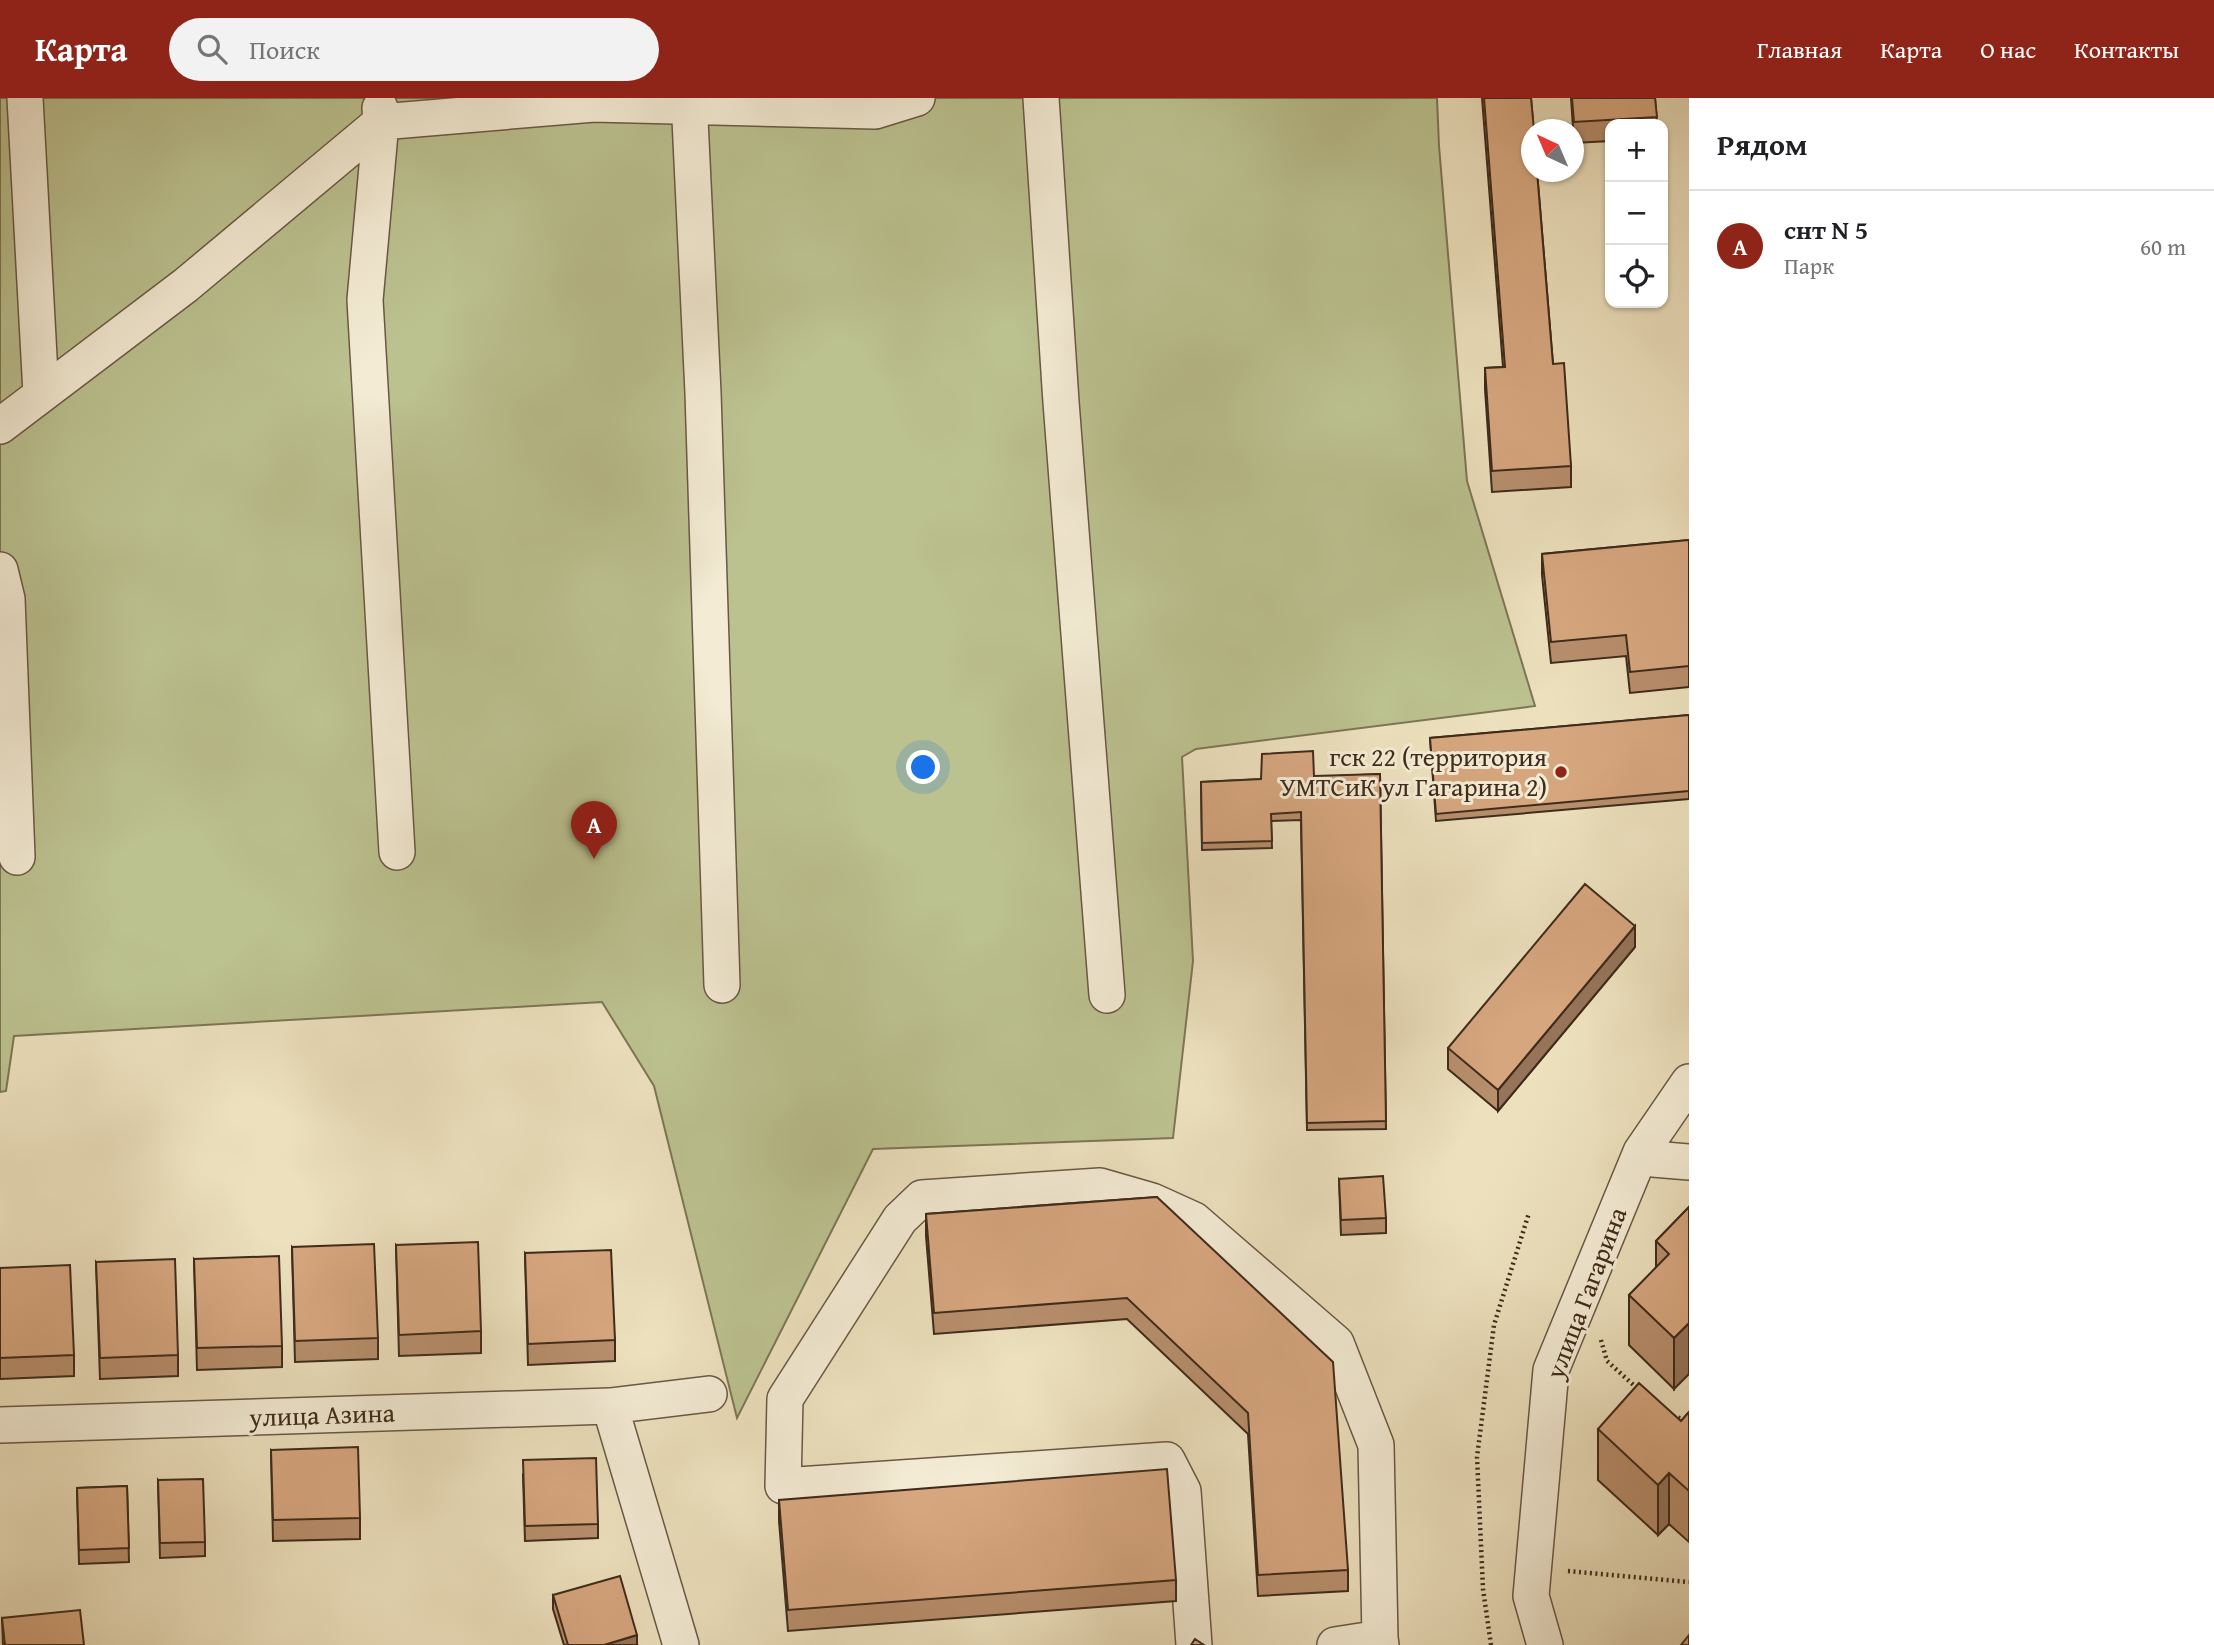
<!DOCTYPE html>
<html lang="ru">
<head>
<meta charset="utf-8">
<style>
  body { margin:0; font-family:"Gentium Book Plus",serif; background:#f2f2f2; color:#202124 }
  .controls { position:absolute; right:21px; top:21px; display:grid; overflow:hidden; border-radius:14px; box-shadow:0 2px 5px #0004 }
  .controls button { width:63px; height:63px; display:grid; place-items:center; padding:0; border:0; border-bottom:2px solid #e0e0e0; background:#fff; color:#202124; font:35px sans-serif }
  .compass { position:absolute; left:1521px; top:21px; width:63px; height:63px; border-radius:50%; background:#fff; box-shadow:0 2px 5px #0004; rotate:316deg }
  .you { position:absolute; left:924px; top:670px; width:24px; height:24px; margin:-18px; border:5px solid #fff; border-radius:50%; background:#1a73e8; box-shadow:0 0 0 10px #1a73e833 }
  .badge { display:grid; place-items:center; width:46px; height:46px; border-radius:50%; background:#8f2418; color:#fff; font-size:23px; font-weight:700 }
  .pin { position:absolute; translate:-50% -58px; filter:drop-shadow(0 2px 4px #0008) }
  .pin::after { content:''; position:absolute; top:37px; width:24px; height:21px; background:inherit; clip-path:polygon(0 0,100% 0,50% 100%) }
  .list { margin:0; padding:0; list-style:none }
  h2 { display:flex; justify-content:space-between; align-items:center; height:91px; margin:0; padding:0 28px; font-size:30px }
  h2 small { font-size:23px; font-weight:400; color:#757577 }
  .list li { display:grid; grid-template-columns:46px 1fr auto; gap:21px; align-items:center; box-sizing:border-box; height:112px; padding:0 28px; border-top:2px solid #e0e0e0 }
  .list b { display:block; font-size:26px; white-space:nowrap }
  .list p { margin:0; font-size:23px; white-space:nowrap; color:#757577 }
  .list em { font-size:23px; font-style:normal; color:#757577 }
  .icon { flex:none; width:38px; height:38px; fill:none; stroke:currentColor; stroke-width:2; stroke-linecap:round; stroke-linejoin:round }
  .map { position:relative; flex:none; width:1689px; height:1547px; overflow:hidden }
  header { display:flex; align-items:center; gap:42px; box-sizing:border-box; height:98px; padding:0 35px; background:#8f2418; color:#fff }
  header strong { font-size:33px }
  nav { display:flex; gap:38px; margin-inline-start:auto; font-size:24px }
  .search { width:490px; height:63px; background:#f2f2f2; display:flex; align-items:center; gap:18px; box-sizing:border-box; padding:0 24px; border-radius:38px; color:#757577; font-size:26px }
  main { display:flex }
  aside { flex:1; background:#fff }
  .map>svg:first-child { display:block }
  .green { fill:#bbc18f; stroke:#7d7655; stroke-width:2 }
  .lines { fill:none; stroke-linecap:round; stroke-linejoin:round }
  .minor-casing { stroke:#6a5844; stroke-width:38 }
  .path { stroke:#3f2b1b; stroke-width:4.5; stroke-dasharray:2 3.5; stroke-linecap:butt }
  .minor { stroke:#f3ebd4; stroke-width:35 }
  .wall { fill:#b88f6d; stroke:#3f2b1b; stroke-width:2 }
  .shaded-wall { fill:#967459; stroke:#3f2b1b; stroke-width:2 }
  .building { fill:#d6a67f; stroke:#3f2b1b; stroke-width:2 }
  .poi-dot { fill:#8f2418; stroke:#f3ebd4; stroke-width:2.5 }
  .labels { text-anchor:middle; stroke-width:6; stroke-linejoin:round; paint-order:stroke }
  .poi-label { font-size:26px; fill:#3f2b1b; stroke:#f3ebd4; text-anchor:end }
  .street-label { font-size:26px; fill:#3f2b1b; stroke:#f3ebd4 }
</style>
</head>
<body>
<header>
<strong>Карта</strong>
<div class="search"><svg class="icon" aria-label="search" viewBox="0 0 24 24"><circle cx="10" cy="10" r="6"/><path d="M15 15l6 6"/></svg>Поиск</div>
<nav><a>Главная</a><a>Карта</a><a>О нас</a><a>Контакты</a></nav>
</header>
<main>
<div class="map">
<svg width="1689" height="1547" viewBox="0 0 1689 1547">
  <rect width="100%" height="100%" fill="#ece0bd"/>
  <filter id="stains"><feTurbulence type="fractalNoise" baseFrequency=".00286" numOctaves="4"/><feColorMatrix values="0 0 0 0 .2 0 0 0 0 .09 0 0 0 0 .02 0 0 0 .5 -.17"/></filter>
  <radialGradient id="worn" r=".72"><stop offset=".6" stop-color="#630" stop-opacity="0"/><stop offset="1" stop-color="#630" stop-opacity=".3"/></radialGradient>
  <!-- green -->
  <path class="green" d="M0 0H1437L1439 48 1467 383 1535 608 1196 651 1182 659 1193 863 1173 1040 873 1051 737 1320 654 988 602 904 14 938 6 993 0 994Z"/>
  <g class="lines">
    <defs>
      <path id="minor" d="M25 0 41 296
        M689 0 703 295 722 887
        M1041 0 1061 304 1107 897
        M380 10 381 24 365 202 397 754
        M0 328 186 187 381 24 594 6 875 13 917 0
        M0 472 7 501 17 759
        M1641 1054 1653 1061 1689 1064
        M610 1308 681 1547
        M0 1327 610 1308 709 1296
        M1194 1547 1183 1393 1167 1362 783 1388 785 1301 900 1121 922 1100 1100 1088 1152 1103 1194 1122 1336 1245 1376 1347 1380 1540
        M1335 1547 1380 1540 1381 1547
        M1545 1547 1531 1498 1551 1272 1641 1054 1689 984"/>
    </defs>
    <!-- minor casing -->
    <use href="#minor" class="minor-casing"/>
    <!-- path -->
    <path class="path" d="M1601 1242 1607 1263 1639 1292
      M1673 1318 1689 1323
      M1568 1473 1689 1484
      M1491 1547 1483 1491 1477 1359 1494 1227 1529 1115"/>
    <!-- minor -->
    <use href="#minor" class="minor"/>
  </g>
  <!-- wall -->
  <path class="wall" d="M1482 0H1531L1553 266 1571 368V389L1492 394 1485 291V270L1503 269Z
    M1571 0H1655L1657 26H1610V43L1574 45Z
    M1689 442V589L1630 595 1626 558 1551 565 1542 477V456Z
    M1689 617V701L1436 723 1430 640Z
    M1380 676 1386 1031 1307 1032 1301 722 1271 723 1272 750 1202 752 1201 684Z
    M1635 849 1498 1013 1448 971V950Z
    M1339 1081 1386 1120V1135L1341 1137Z
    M1157 1099 1348 1472V1493L1258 1498 1248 1336 1127 1221 934 1236 926 1138V1116Z
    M1689 1109 1674 1291 1629 1247V1197L1656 1170V1143Z
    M396 1147 481 1233V1255L399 1258Z
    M292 1149 378 1240V1261L295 1264Z
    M525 1155 615 1242V1263L528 1267Z
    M194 1161 282 1248V1269L197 1272Z
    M96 1164 178 1257V1278L100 1281Z
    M0 1170 74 1257V1278L0 1281Z
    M1689 1314V1444L1669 1426 1658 1437 1598 1382V1331L1681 1323Z
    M271 1352 360 1420V1441L273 1443Z
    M523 1377 598 1426V1440L525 1443Z
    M158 1382 205 1444V1458L160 1460Z
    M127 1388 129 1464 79 1466 77 1390Z
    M779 1402 1176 1482V1503L788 1533 779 1423Z
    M553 1497 637 1547H564L553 1511Z
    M2 1520 84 1547H3Z"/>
  <!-- shaded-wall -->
  <path class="shaded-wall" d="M1635 828V849L1498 1013V992Z
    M1689 1225V1276L1674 1291V1240Z
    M1669 1375V1426L1658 1437V1387Z
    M637 1537V1547H604Z"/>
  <!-- building -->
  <path class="building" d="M1484 0H1531L1534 32H1531V74H1537L1553 266 1564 265 1571 368 1492 373 1485 270 1505 269Z
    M1572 0H1655L1657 19 1574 24Z
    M1689 442V568L1630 574 1626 537 1551 544 1542 456Z
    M1689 617V693L1436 716 1430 640Z
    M1313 653 1314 678 1380 676 1386 1023 1307 1025 1301 714 1271 716 1272 743 1202 745 1201 684 1261 681 1262 656Z
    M1585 786 1635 828 1498 992 1448 950Z
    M1383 1078 1386 1120 1341 1122 1339 1081Z
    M1157 1099 1333 1264 1348 1472 1258 1477 1248 1315 1127 1200 934 1215 926 1116Z
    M1689 1109V1225L1674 1240 1629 1197 1669 1156 1656 1143Z
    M478 1144 481 1233 399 1237 396 1147Z
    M374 1146 378 1240 295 1243 292 1149Z
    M611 1152 615 1242 528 1246 525 1155Z
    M279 1158 282 1248 197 1250 194 1161Z
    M175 1161 178 1257 100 1260 96 1164Z
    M70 1167 74 1257 0 1260V1170Z
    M1639 1285 1681 1323 1689 1314V1393L1669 1375 1658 1387 1598 1331Z
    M358 1349 360 1420 273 1422 271 1352Z
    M596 1360 598 1426 525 1428 523 1362Z
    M1167 1371 1176 1482 788 1512 779 1402Z
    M203 1381 205 1444 160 1445 158 1382Z
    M127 1388 129 1450 79 1452 77 1390Z
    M620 1478 637 1537 604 1547H568L553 1497Z
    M80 1512 84 1547H5L2 1520Z
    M1689 1537V1547H1681Z
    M1195 1541 1204 1547H1191Z"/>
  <!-- markers -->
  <circle class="poi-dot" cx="1561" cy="674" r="7"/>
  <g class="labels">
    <!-- poi labels -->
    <g class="poi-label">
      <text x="1547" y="668">гск 22 (территория<tspan x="1547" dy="30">УМТСиК ул Гагарина 2)</tspan></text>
    </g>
    <!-- street labels -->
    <g class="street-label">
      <text transform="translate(1586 1195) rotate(-69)" y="9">улица Гагарина</text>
      <text transform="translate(322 1317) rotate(-2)" y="9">улица Азина</text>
    </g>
  </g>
  <rect width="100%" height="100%" filter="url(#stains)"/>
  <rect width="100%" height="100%" fill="url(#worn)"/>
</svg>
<div class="controls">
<button>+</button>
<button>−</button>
<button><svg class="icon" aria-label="locate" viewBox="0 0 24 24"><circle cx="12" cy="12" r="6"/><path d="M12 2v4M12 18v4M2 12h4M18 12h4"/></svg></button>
</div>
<svg class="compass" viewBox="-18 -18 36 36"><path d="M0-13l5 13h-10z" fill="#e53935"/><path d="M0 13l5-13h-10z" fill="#757577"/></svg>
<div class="you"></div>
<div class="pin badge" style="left:594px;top:761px">A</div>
</div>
<aside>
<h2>Рядом<small></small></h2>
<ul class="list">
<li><span class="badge">A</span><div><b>снт N 5</b><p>Парк</p></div><em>60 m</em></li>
</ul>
</aside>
</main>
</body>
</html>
